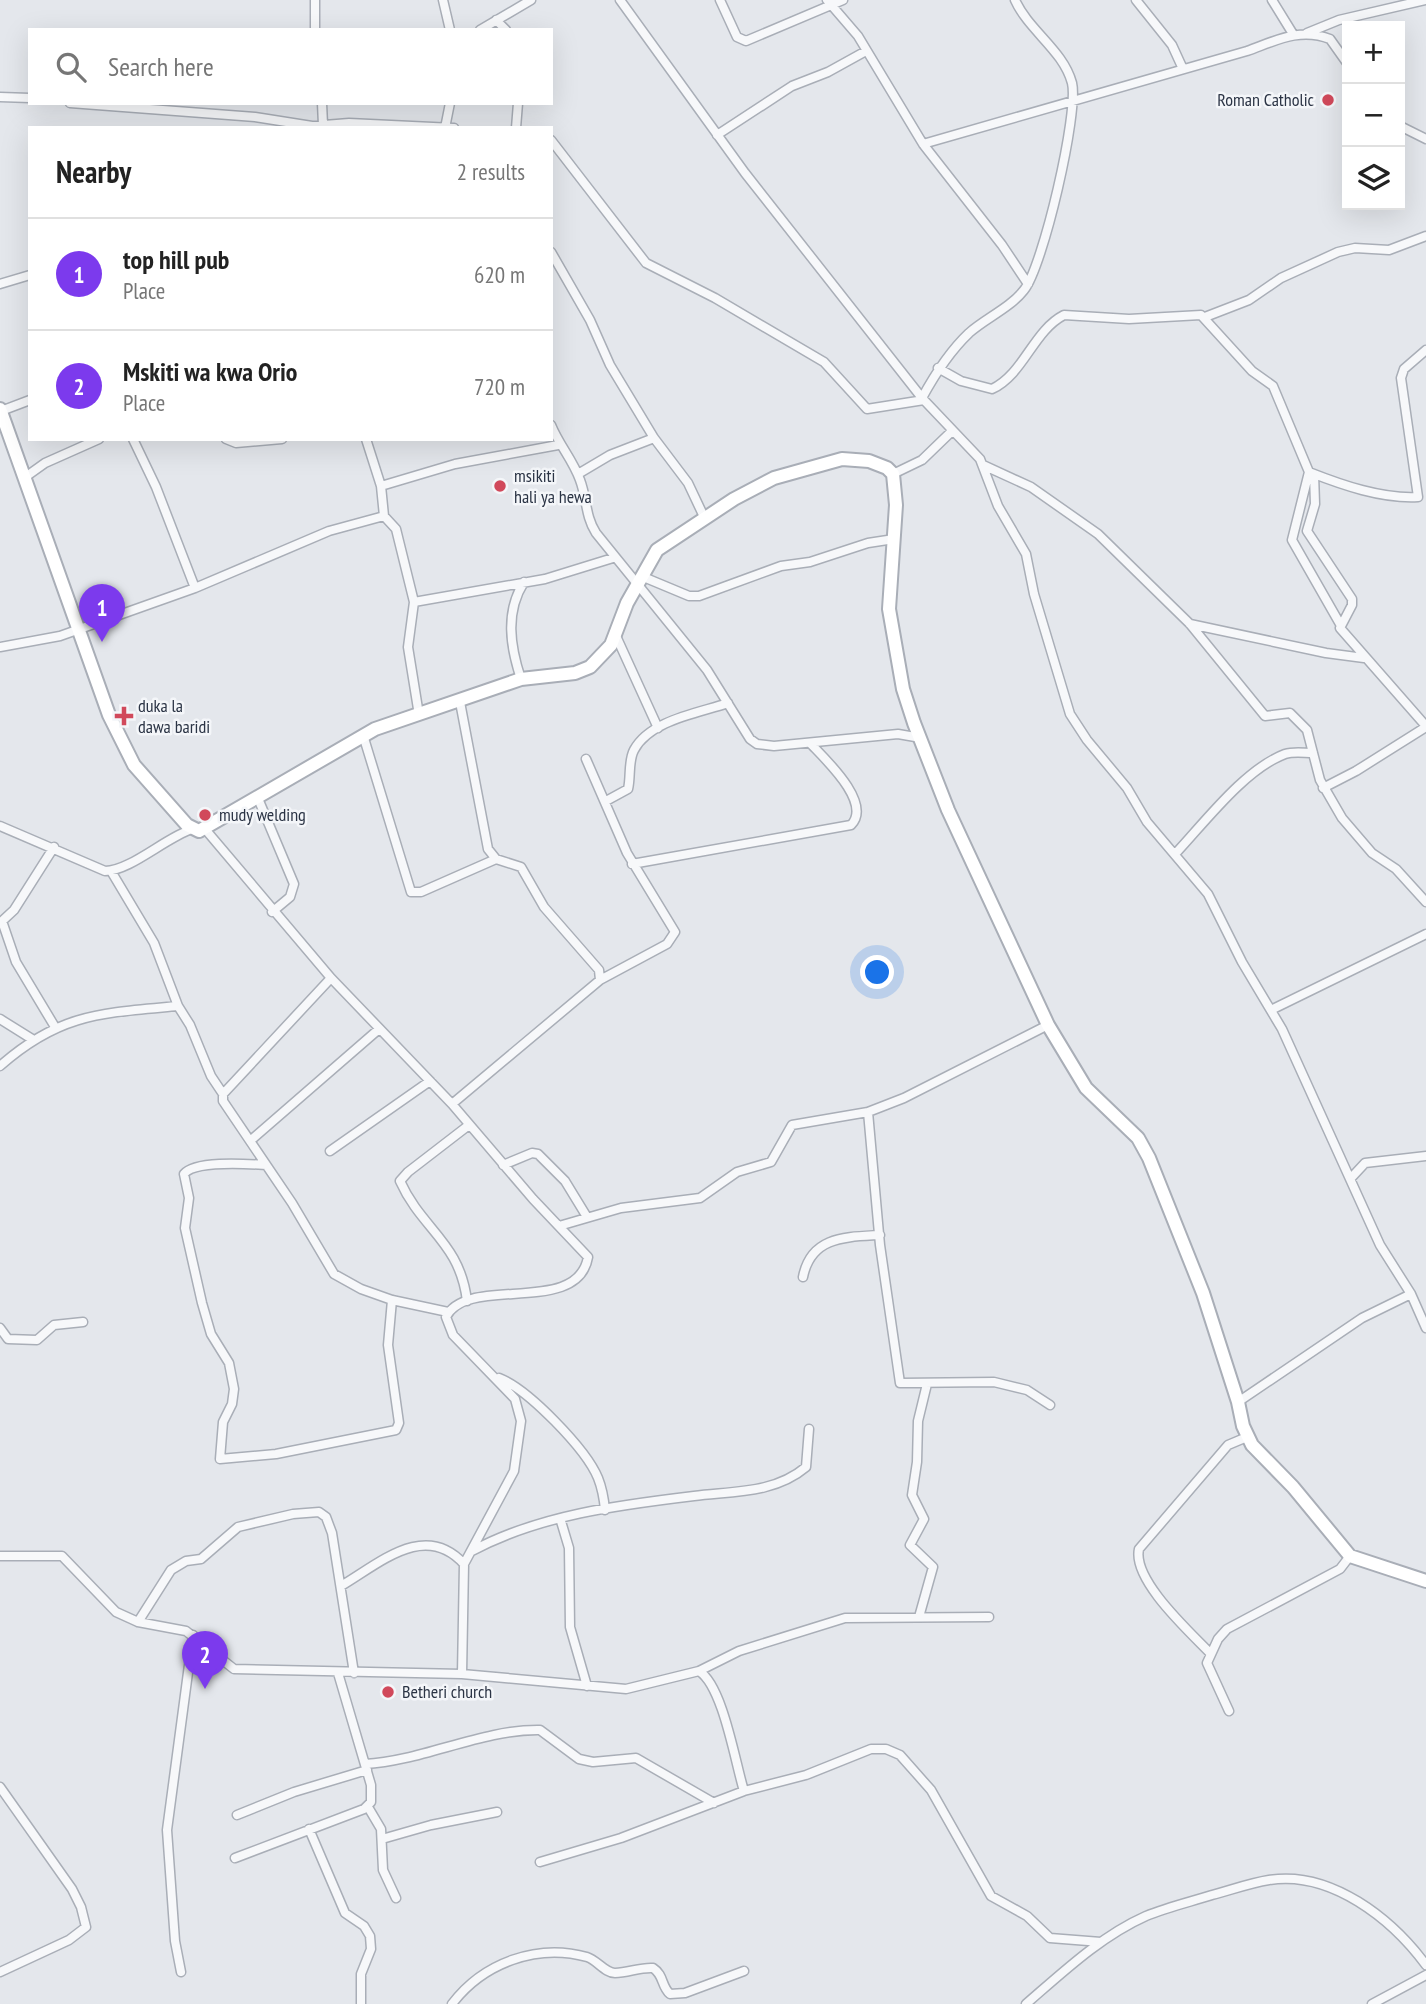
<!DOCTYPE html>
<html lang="en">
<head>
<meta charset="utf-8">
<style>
  body { margin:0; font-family:"PT Sans Narrow",sans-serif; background:#f2f2f2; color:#222 }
  .controls { position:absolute; right:21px; top:21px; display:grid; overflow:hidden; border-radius:0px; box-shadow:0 7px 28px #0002 }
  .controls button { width:63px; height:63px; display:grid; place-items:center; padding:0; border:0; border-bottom:2px solid #e0e0e0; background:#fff; color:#222; font:35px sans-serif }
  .you { position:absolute; left:878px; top:973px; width:24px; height:24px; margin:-18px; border:5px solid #fff; border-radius:50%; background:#1a73e8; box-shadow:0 0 0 10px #1a73e833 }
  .badge { display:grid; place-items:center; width:46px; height:46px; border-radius:50%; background:#7c3aed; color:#fff; font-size:23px; font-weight:700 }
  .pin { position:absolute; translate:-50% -58px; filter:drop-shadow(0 2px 4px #0008) }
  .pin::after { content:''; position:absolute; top:37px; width:24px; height:21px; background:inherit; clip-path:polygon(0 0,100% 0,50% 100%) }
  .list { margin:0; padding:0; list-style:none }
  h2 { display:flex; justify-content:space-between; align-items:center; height:91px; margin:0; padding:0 28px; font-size:30px }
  h2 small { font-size:23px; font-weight:400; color:#767676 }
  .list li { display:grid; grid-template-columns:46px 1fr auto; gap:21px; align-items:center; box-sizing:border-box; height:112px; padding:0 28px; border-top:2px solid #e0e0e0 }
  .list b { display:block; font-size:26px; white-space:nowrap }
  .list p { margin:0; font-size:23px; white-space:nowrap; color:#767676 }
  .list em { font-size:23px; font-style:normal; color:#767676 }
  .icon { flex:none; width:38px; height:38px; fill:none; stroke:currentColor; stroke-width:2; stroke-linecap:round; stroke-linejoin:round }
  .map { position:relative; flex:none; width:1426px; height:2004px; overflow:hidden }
  .search { position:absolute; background:#fff; box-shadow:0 7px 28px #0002; left:28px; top:28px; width:525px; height:77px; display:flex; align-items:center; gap:18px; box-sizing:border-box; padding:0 24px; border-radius:0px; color:#767676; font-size:26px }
  .panel { position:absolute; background:#fff; box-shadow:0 7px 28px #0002; left:28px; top:126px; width:525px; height:315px; border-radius:0px }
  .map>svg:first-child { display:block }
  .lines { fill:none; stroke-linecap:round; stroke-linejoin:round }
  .street-casing { stroke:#a9aeb7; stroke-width:11 }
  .secondary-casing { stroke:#a9aeb7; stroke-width:16 }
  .street { stroke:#f7f8fa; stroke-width:8 }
  .secondary { stroke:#fff; stroke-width:12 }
  .poi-dot { fill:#d1495b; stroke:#f4f6f9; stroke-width:2.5 }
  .labels { text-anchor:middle; stroke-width:5; stroke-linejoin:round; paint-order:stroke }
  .poi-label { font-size:18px; fill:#2b3445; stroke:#f4f6f9; text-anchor:start }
</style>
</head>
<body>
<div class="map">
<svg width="1426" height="2004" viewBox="0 0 1426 2004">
  <rect width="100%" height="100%" fill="#e4e7ec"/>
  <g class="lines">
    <defs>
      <path id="street" d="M315 0V30
        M443 0 450 30
        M620 0 745 173 922 398 980 459 998 506 1026 554 1034 594 1070 714 1087 740 1127 788 1147 822 1208 894 1242 962 1282 1029 1380 1245 1411 1294 1426 1328
        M720 0 737 37 746 41 843 0
        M827 0 858 36 923 144 1002 245 1028 284
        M1136 0 1172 45 1183 69
        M1272 0 1293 34
        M496 20 506 30
        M480 30 531 0
        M1307 33 1339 20 1425 0
        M0 97 30 98
        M70 103 255 117 312 126 349 123 454 128
        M322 103 323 125
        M1400 126 1426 139
        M445 128 450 103
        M516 128 518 103
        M717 135 792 86 828 72 866 51
        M551 140 646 263 715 298 824 362 867 409 924 400
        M923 144 1247 51C1275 41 1300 27 1330 39L1347 63
        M551 252 590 320 610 365 654 438 688 483 705 519
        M0 284 30 275
        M1205 317 1249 300 1281 278 1338 252 1355 248 1389 250 1426 236
        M938 368 961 381 992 389C1024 374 1033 331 1064 315L1129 319 1201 315 1252 371 1273 386 1309 472C1342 485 1382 499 1418 497L1401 378 1404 369 1426 350
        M922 398C935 374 949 352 969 333 986 318 1010 308 1024 290 1043 267 1079 112 1072 83 1063 50 1029 31 1015 0
        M1 411 30 400
        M551 425C559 445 573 460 580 480 587 498 585 516 596 533L707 670 750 739 757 744 774 746 898 734 921 738
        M133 439 156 487 195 588
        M226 439 236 443 282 439
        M366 439 381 486 384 516
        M983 465 1031 487 1098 534 1190 624 1265 716 1290 713 1307 730 1320 780 1342 818 1372 853 1396 869 1426 902
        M1309 472 1292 540 1340 624
        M578 474 610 455 654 438
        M893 474 922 460 951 432
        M1314 474 1315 504 1307 531 1352 599V605L1340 628 1426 726
        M24 478 45 463 99 439
        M381 486 455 464 558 445
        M641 576 689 596H699L781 566 810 562 868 543 894 539
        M414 602 545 579 613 558
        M1190 624 1326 653 1364 658
        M616 636 658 728
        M0 647 60 636 195 588 329 531 384 516 396 529 414 602 408 647 419 715
        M521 679C510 646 505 612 524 582
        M363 735 411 892H421L496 859
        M586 759 627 853 675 932 667 944 600 980
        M1323 788 1356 771 1426 727
        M257 796 294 884 290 897 272 912
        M606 801 628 789C631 777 628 761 634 750 650 720 699 713 728 703
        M0 826 105 871C130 871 165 838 192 829
        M205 829 331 978 452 1104 533 1199 588 1257C578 1317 467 1274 446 1317L453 1335 515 1399 521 1421 514 1471 464 1564 462 1674
        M1176 853C1205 822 1245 769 1285 754 1294 751 1304 753 1313 753
        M632 864 851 825C873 803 824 758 810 743
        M111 871 154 943 178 1006 190 1025 211 1076 223 1094
        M2 921 16 962 55 1027
        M0 923 14 910 54 847
        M331 978 223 1094V1101L292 1203 334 1274 361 1289 392 1300 448 1312
        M1271 1010 1426 934
        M0 1019 32 1039
        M0 1066C60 1013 102 1013 178 1006
        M452 1104 600 980 599 970 544 907 521 867 496 859 488 849 460 702
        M868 1112 880 1245 900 1383 994 1382 1027 1390 1050 1405
        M250 1141 379 1029
        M330 1151 430 1081
        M266 1165C248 1164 195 1160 184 1174L189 1198 185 1228 202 1303 211 1334 229 1363 234 1389 232 1404 223 1422 220 1459 276 1454 396 1430 399 1423 388 1345 392 1300
        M503 1165 532 1153 538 1154 565 1181 587 1217
        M1351 1178 1365 1163 1426 1156
        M559 1226 621 1208 700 1198 737 1172 771 1162 792 1125 868 1112 904 1098 1048 1025
        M803 1277C811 1236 846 1237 880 1235
        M467 1301C460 1242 422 1230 400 1181L408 1172 469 1125
        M0 1328 8 1339 37 1340 54 1325 83 1322
        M499 1378C528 1389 586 1449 598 1478 602 1488 604 1499 605 1510
        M1238 1402 1362 1318 1411 1294
        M560 1518 569 1548 570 1627 587 1686
        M472 1551C539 1515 619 1505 694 1496 732 1491 774 1494 806 1467L809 1429
        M0 1556H62L116 1612 138 1622 186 1631 234 1669 462 1674 626 1689 699 1671C723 1686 735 1762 744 1791
        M341 1586C380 1563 425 1521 464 1564
        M919 1617 933 1567 910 1545 924 1519 912 1495 917 1462 918 1421 927 1384
        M138 1622 171 1570 186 1561 201 1559 238 1527 293 1514 319 1512 326 1517 332 1533 354 1673
        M1211 1654C1190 1632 1132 1580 1139 1549L1228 1445 1247 1437
        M699 1671 739 1651 845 1618 989 1617
        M1229 1711 1207 1663 1218 1639 1227 1629 1340 1569 1350 1556
        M365 1764C423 1761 482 1729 540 1730L579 1759 593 1762 636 1758 714 1803
        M0 1787 72 1889 81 1907 86 1927 69 1940 0 1972
        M368 1807 381 1829 383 1870 396 1898
        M237 1815 294 1792 367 1770
        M309 1829 345 1913 364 1926 370 1936 371 1949 361 1974V2004
        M382 1839 431 1825 497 1812
        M235 1858 364 1809 371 1802V1785L338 1673
        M540 1862 621 1838 744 1791 806 1775 871 1749H886L900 1755 931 1790 991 1896 1027 1916 1050 1938 1101 1942
        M181 1972 175 1941 167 1830 193 1635
        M452 2004C483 1963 537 1943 587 1957 597 1960 605 1973 615 1973 628 1973 640 1967 653 1968 664 1975 661 1986 670 1994L685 1993 744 1971
        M1026 2004C1063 1972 1101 1936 1146 1916 1168 1907 1190 1902 1212 1895 1231 1890 1250 1883 1269 1880 1331 1870 1392 1919 1426 1965
        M1372 2004 1426 1975"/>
      <path id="secondary" d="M0 409 109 715 134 765 187 825 199 831 375 729 521 679 575 673 590 667 611 645 627 603 657 550 734 499 774 478 842 459 869 461 887 468 893 474 896 505 889 609 903 689 914 723 948 810 1048 1025 1086 1088 1138 1138 1149 1158 1203 1293 1238 1402 1243 1426 1252 1445 1293 1487 1350 1556 1426 1581"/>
    </defs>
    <!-- street casing -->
    <use href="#street" class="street-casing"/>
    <!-- secondary casing -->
    <use href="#secondary" class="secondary-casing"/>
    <!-- street -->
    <use href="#street" class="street"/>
    <!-- secondary -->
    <use href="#secondary" class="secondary"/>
  </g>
  <!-- markers -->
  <g class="poi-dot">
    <circle cx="1328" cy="100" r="7"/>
    <circle cx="500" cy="486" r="7"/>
    <path d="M120.5 705.5h7v7h7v7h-7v7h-7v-7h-7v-7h7z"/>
    <circle cx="205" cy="815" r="7"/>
    <circle cx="388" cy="1692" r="7"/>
  </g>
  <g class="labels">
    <!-- poi labels -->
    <g class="poi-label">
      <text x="1314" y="106" text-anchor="end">Roman Catholic</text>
      <text x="514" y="482">msikiti<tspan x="514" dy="21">hali ya hewa</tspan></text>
      <text x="138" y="712">duka la<tspan x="138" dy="21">dawa baridi</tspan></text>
      <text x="219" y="821">mudy welding</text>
      <text x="402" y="1698">Betheri church</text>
    </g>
  </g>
</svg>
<div class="controls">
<button>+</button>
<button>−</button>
<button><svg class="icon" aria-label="layers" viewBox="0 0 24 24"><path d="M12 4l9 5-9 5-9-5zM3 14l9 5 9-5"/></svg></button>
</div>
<div class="you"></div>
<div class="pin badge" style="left:102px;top:642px">1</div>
<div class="pin badge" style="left:205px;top:1689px">2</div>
<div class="search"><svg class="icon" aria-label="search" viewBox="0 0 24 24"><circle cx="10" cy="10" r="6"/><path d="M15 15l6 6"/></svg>Search here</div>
<section class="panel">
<h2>Nearby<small>2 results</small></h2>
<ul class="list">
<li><span class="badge">1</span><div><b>top hill pub</b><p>Place</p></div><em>620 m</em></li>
<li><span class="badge">2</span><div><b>Mskiti wa kwa Orio</b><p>Place</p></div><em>720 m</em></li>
</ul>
</section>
</div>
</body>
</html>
